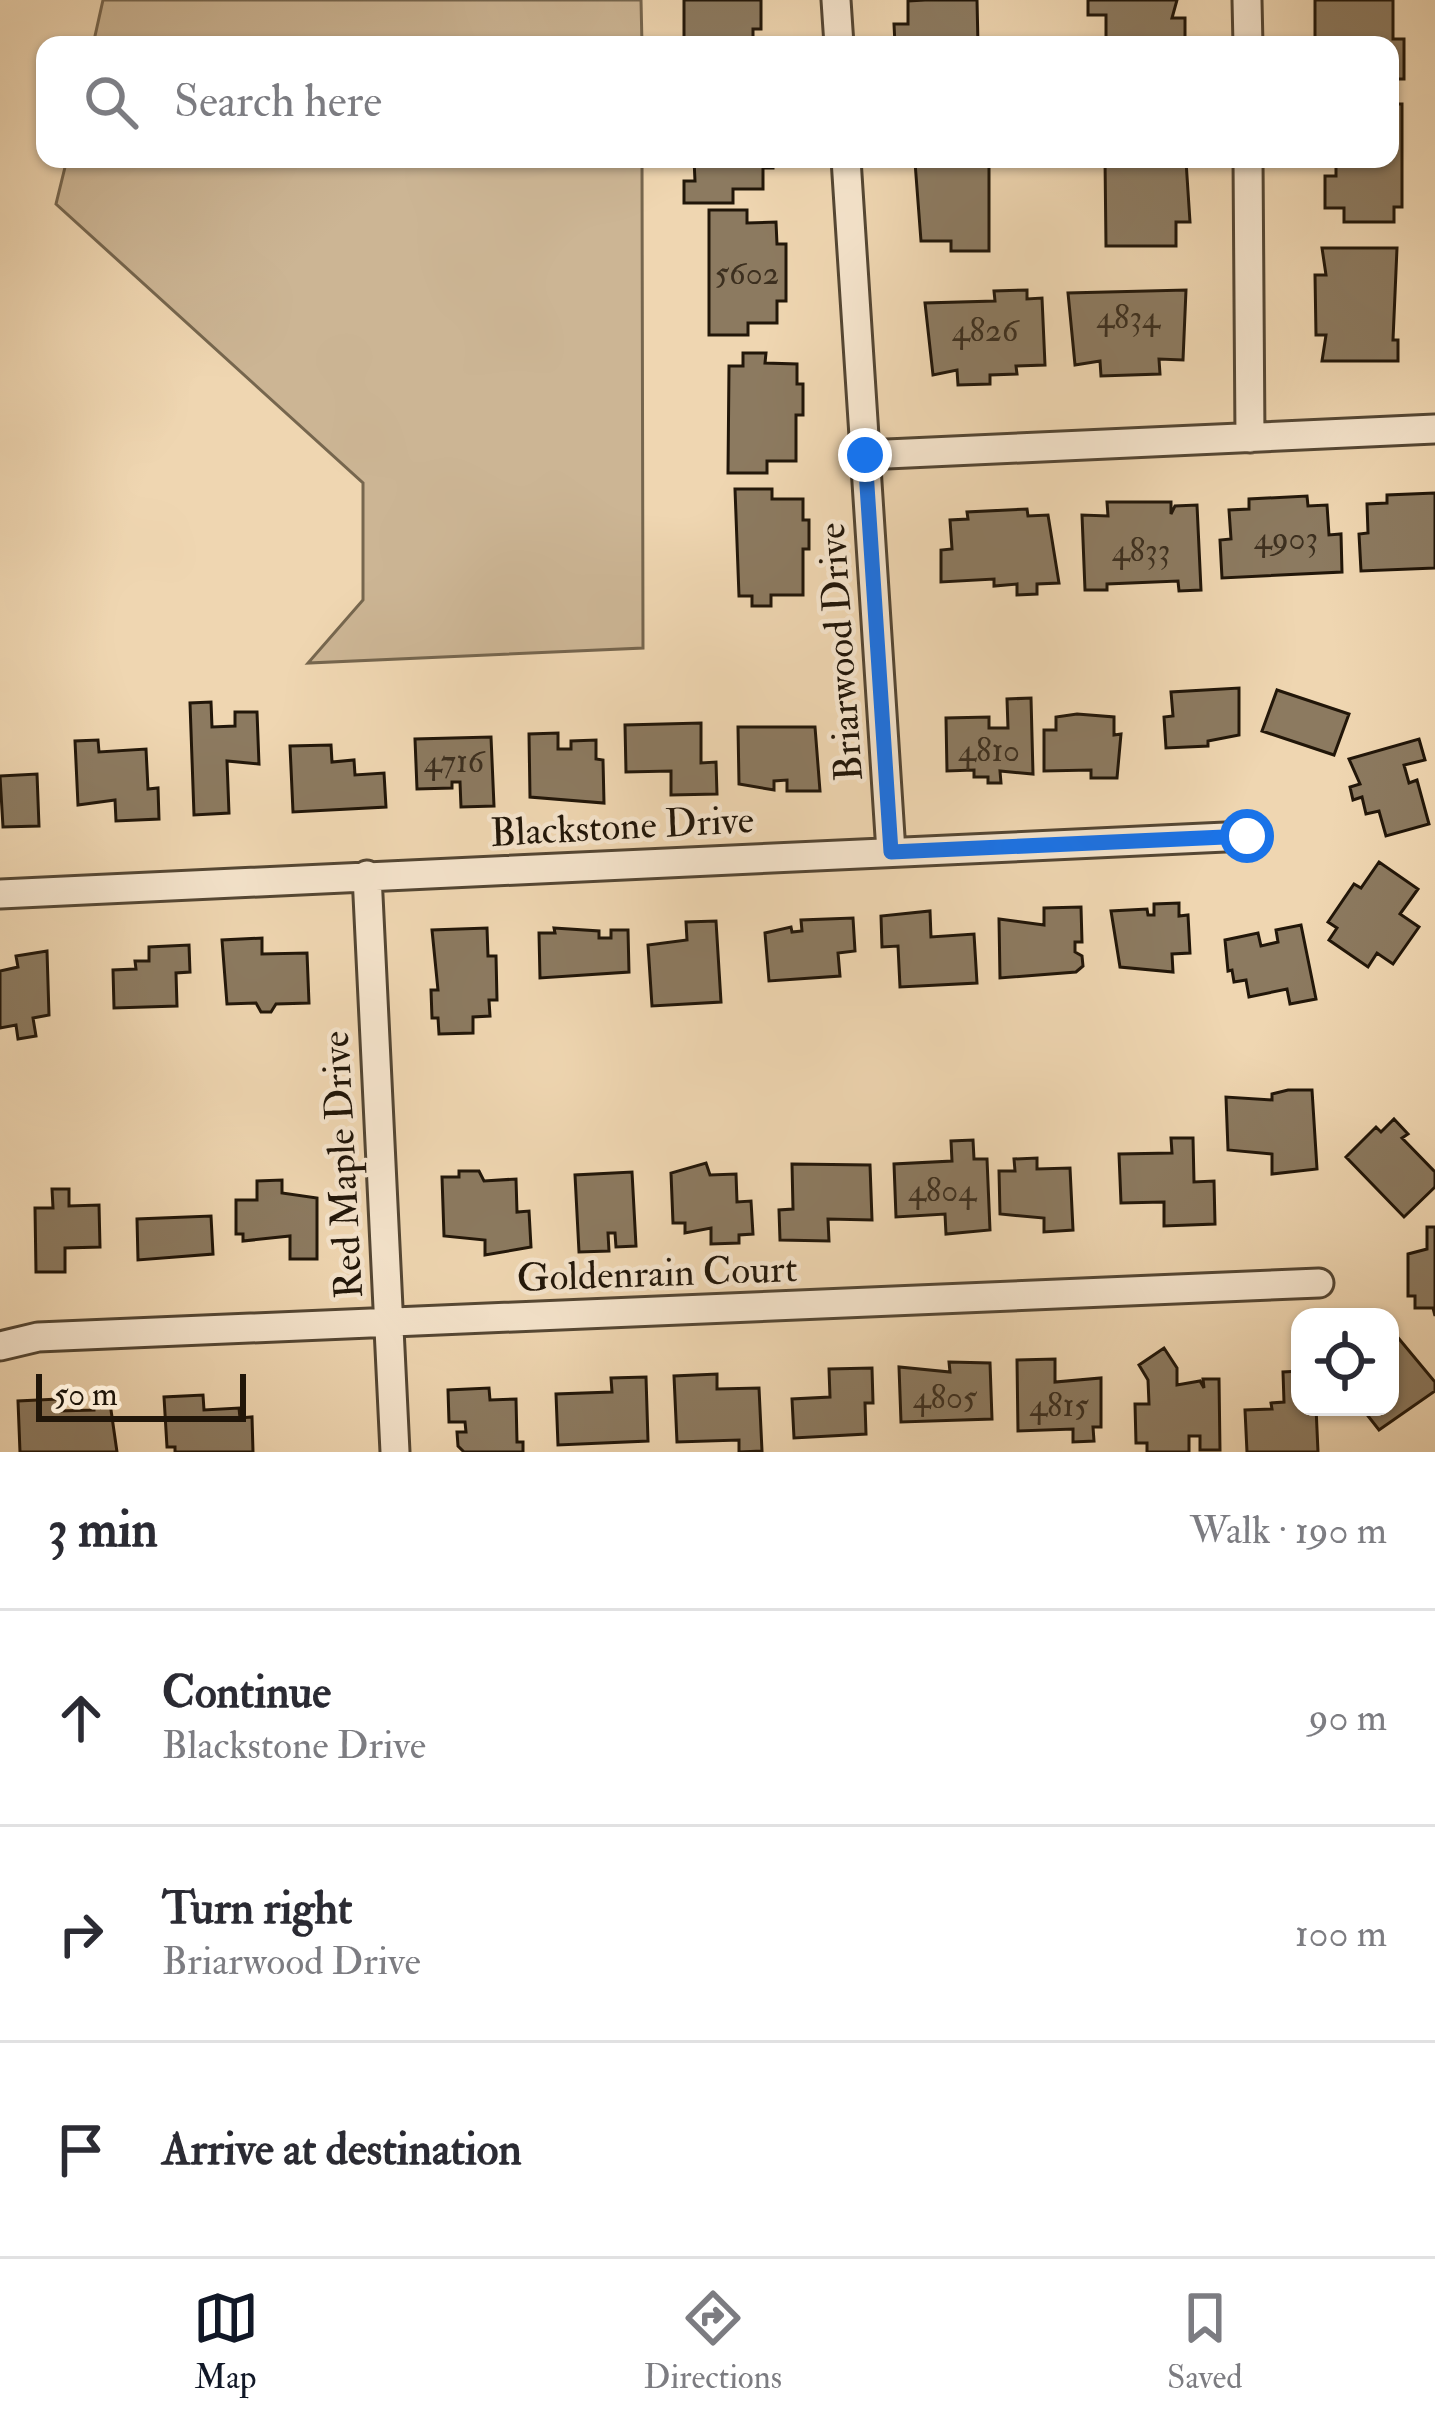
<!DOCTYPE html>
<html lang="en">
<head>
<meta charset="utf-8">
<style>
  body { margin:0; font-family:"IM FELL Double Pica",serif; background:#f7f7f7; color:#2b2b33 }
  .controls { position:absolute; right:36px; bottom:36px; display:grid; overflow:hidden; border-radius:24px; box-shadow:0 3px 9px #0004 }
  .controls button { width:108px; height:108px; display:grid; place-items:center; padding:0; border:0; border-bottom:3px solid #e1e1e2; background:#fff; color:#2b2b33; font:60px sans-serif }
  .scale { position:absolute; left:36px; bottom:30px; width:210px; box-sizing:border-box; padding-left:12px; border:6px solid #211609; border-top:0; font-size:33px; line-height:42px; white-space:nowrap; color:#211609; -webkit-text-stroke:9px #f5e4cc; paint-order:stroke }
  .stop { position:absolute; width:36px; height:36px; margin:-27px; border:9px solid #1a73e8; border-radius:50%; background:#fff }
  .stop.end { background:#1a73e8; border-color:#fff; box-shadow:0 3px 12px #0008 }
  .list { margin:0; padding:0; list-style:none }
  h2 { display:flex; justify-content:space-between; align-items:center; height:156px; margin:0; padding:0 48px; font-size:51px }
  h2 small { font-size:39px; font-weight:400; color:#7c7c81 }
  .list li { display:grid; grid-template-columns:78px 1fr auto; gap:36px; align-items:center; box-sizing:border-box; height:216px; padding:0 48px; border-top:3px solid #e1e1e2 }
  .list b { display:block; font-size:45px; white-space:nowrap }
  .list p { margin:0; font-size:39px; white-space:nowrap; color:#7c7c81 }
  .list em { font-size:39px; font-style:normal; color:#7c7c81 }
  .icon { flex:none; width:66px; height:66px; fill:none; stroke:currentColor; stroke-width:2; stroke-linecap:round; stroke-linejoin:round }
  .map { position:relative; flex:none; width:1435px; height:1452px; overflow:hidden }
  .search { position:absolute; background:#fff; box-shadow:0 3px 9px #0004; left:36px; right:36px; top:36px; height:132px; display:flex; align-items:center; gap:30px; box-sizing:border-box; padding:0 42px; border-radius:24px; color:#7c7c81; font-size:45px }
  .sheet { height:804px; background:#fff }
  nav { display:flex; justify-content:space-around; align-items:center; box-sizing:border-box; height:168px; border-top:3px solid #e1e1e2; background:#fff; font-size:33px; color:#7c7c81 }
  nav a { display:grid; justify-items:center; gap:6px }
  nav .on { color:#111827 }
  .map>svg:first-child { display:block }
  .green { fill:#ccb594; stroke:#76664e; stroke-width:3 }
  .building { fill:#8c7a60; stroke:#211609; stroke-width:3 }
  .lines { fill:none; stroke-linecap:round; stroke-linejoin:round }
  .street-casing { stroke:#544633; stroke-width:33 }
  .street { stroke:#f5e4cc; stroke-width:27 }
  .route { stroke:#1a73e8; stroke-width:15 }
  .labels { text-anchor:middle; stroke-width:9; stroke-linejoin:round; paint-order:stroke }
  .number-label { font-size:33px; fill:#3c2f1f }
  .street-label { font-size:39px; fill:#211609; stroke:#f5e4cc }
</style>
</head>
<body>
<div class="map">
<svg width="1435" height="1452" viewBox="0 0 1435 1452">
  <rect width="100%" height="100%" fill="#efd6b1"/>
  <filter id="stains"><feTurbulence type="fractalNoise" baseFrequency=".00167" numOctaves="4"/><feColorMatrix values="0 0 0 0 .2 0 0 0 0 .09 0 0 0 0 .02 0 0 0 .5 -.17"/></filter>
  <radialGradient id="worn" r=".72"><stop offset=".6" stop-color="#630" stop-opacity="0"/><stop offset="1" stop-color="#630" stop-opacity=".3"/></radialGradient>
  <!-- green -->
  <path class="green" d="M103 0H641L642 45H93Z
    M67 159H642L643 648 308 663 363 600V483L56 204Z"/>
  <!-- building -->
  <path class="building" d="M684 0H761V29H753V45H684Z
    M925 0H977L978 45H895L894 24H908V1Z
    M1088 0H1177L1172 18H1185V45H1106V15H1088Z
    M1315 0H1393V39H1404V79H1390V45H1315Z
    M1390 104H1402V207H1394V222H1344V208H1325V176H1336V164H1316V159H1390Z
    M694 159H773V168H763V189H733V203H684V181H695Z
    M920 159H989V251H951V241H921L915 162Z
    M1105 159 1186 161 1190 222H1176V246H1106Z
    M709 210H747V223L776 222 777 244H786V301H777V323H748V335H709Z
    M1322 248H1397L1393 340H1398V361H1322L1326 335H1316L1315 275H1326Z
    M1027 290V299L1042 298 1045 365 1016 366 1017 374 990 375V384L958 385 957 370 933 375 925 303 995 301 994 291Z
    M1186 290 1183 360 1159 359 1160 374 1101 376 1100 361 1075 365 1068 293Z
    M743 353H766L765 363 797 364V384H803V415H796V461H767V473H728L729 366H743Z
    M735 489H772V499H803V520H809V549H803V595H771V606H752V596H739Z
    M1435 493V568L1361 571 1359 534 1368 533 1367 504 1387 503V495Z
    M1307 496 1308 506 1327 505 1329 535 1341 534 1342 572 1222 578 1220 540 1231 539 1229 510 1249 509V499Z
    M1107 502H1171V514L1175 506 1197 505 1201 590 1179 591 1178 581 1107 584V590H1085L1082 515 1108 516Z
    M1027 509 1028 516 1048 515 1059 583 1037 584V594L1017 595V584L994 586V579L941 582V550L952 549 950 520 968 519 967 512Z
    M1239 688V735L1208 741V746L1166 748 1164 717 1173 716 1171 692Z
    M1277 690 1349 714 1334 755 1262 731Z
    M1031 698 1033 774 1000 771 1001 783H988V777H974V770L947 771 946 718 989 717V728H1008L1007 699Z
    M211 702 212 727 235 726V712H257L259 764 227 761 229 813 194 815 190 703Z
    M1077 714 1114 717V735L1121 734 1117 778H1091V770L1044 771V730H1056V717Z
    M701 723V763L716 762 717 794 671 795V771L626 772 625 725Z
    M738 727H815L820 791H787V780L774 781V790L739 784Z
    M558 733V749H571V741L596 740V759L603 760 604 803 530 797 529 734Z
    M491 737 494 806 461 807 460 782H452V788L417 789 415 739Z
    M1419 739 1425 760 1404 765 1409 783 1417 780 1429 824 1386 836 1379 811 1366 814 1362 797 1353 800 1350 787 1360 784 1349 759Z
    M98 740 99 752 146 749 148 789 158 788 159 819 116 821 115 800 78 805 75 741Z
    M331 745 332 762 354 760 355 775 384 773 386 807 293 812 290 746Z
    M37 774 39 826 3 827 0 776Z
    M1379 862 1418 889 1400 914 1419 927 1393 964 1377 953 1368 967 1329 940 1337 928 1328 922 1354 884 1361 888Z
    M1179 903V916L1188 915 1190 953 1172 954 1173 972 1120 967 1111 911 1147 909 1148 915H1154V904Z
    M1081 907 1082 942H1075V952L1082 956 1083 966 1076 972 1000 978 999 919 1044 925V908Z
    M930 911 931 937 974 934 977 983 900 987 898 946 882 947 881 916Z
    M853 918 855 951 838 953 840 976 769 981 765 933 791 927 792 932 802 931 801 920Z
    M716 921 721 1002 652 1006 648 945 687 940 686 922Z
    M1301 925 1316 999 1290 1004 1287 989 1249 997 1246 980 1234 982 1232 970 1228 971 1225 940 1258 933 1261 946 1278 942 1276 930Z
    M487 928 488 956H496L497 1000H489L490 1016 473 1017V1033L439 1034 438 1018H432L431 990H438L432 930Z
    M554 928 599 931V938H611V930H628L629 972 540 978 539 933H555Z
    M262 938V954L307 953 309 1003 276 1004 271 1012H261L256 1003 227 1004 222 940Z
    M189 945 190 972 176 973 177 1006 114 1008 113 970 136 969 135 961H149V947Z
    M47 951 49 1015 33 1018 36 1036 18 1039 16 1025 0 1028V971L18 967 16 956Z
    M1288 1090H1312L1317 1169 1272 1174V1154L1228 1150 1226 1097 1272 1100V1094Z
    M1394 1119 1408 1134 1402 1138 1435 1172V1187L1404 1217 1346 1157 1376 1127 1381 1132Z
    M1171 1138H1193L1194 1182 1214 1181 1215 1224 1164 1226V1202L1121 1203 1119 1154 1172 1153Z
    M973 1140 974 1159H987L990 1230 946 1234 945 1214 896 1217 894 1164 952 1161 951 1141Z
    M1037 1158V1169L1070 1168 1073 1230 1044 1232V1218L1000 1214 999 1171H1015L1014 1159Z
    M706 1163 710 1175 736 1174 737 1202 751 1201 753 1234 739 1235V1243L711 1244V1228L685 1233V1223H673L671 1173Z
    M792 1164 870 1165 872 1220 828 1219 829 1241 780 1240 779 1210 793 1209Z
    M459 1171H479L484 1181 516 1179 517 1212 529 1211 531 1247 485 1255V1240L444 1236 442 1177H459Z
    M632 1172 636 1246 616 1247 615 1233H608L609 1251 579 1252 575 1175Z
    M282 1180V1193L317 1198V1259H290V1236L243 1241V1234H236V1200H257V1181Z
    M52 1189H69V1206L99 1205 100 1247 65 1248V1272H36L35 1208H53Z
    M211 1216 213 1254 138 1260 137 1219Z
    M1427 1227H1435V1316L1433 1308H1415V1296H1408V1254L1427 1249Z
    M1390 1328 1435 1382V1391L1379 1430 1361 1407H1390Z
    M1164 1348 1177 1368V1385L1200 1381 1204 1388 1203 1379H1219L1220 1450H1200V1436H1189V1452H1147V1443H1136L1135 1404H1149L1148 1380 1139 1365Z
    M1055 1359V1382L1101 1378V1427H1093L1094 1441 1073 1442V1429L1018 1431 1017 1360Z
    M949 1362 990 1363 992 1419 901 1422 899 1367 950 1372Z
    M872 1368 873 1403H865L866 1434 794 1438 792 1399 830 1397 829 1369Z
    M1300 1371V1407H1316L1318 1452H1247L1245 1410 1272 1409 1271 1403 1284 1402 1283 1372Z
    M717 1374V1389L759 1388 762 1451 739 1452V1440L677 1442 674 1376Z
    M646 1377 648 1441 558 1445 556 1394 612 1392 611 1378Z
    M489 1388 490 1400 516 1399 517 1442H523V1452H464L458 1446 457 1432H466L465 1422H449L448 1390Z
    M203 1395 204 1410 239 1408 240 1418 252 1417 253 1452H175V1447H167L164 1397Z
    M58 1399V1411L94 1410V1403H110L117 1452H20L18 1401Z"/>
  <g class="lines">
    <defs>
      <path id="street" d="M836 0 839 45
        M1247 0 1248 45
        M846 159 891 852
        M1248 159 1250 438
        M865 455 1435 429
        M367 875 395 1452
        M0 894 1247 836
        M0 1346 38 1337 1319 1283"/>
    </defs>
    <!-- street casing -->
    <use href="#street" class="street-casing"/>
    <!-- street -->
    <use href="#street" class="street"/>
  </g>
  <g class="lines">
    <!-- route -->
    <path class="route" d="M865 455 891 852 1247 836"/>
  </g>
  <g class="labels">
    <!-- number labels -->
    <g class="number-label">
      <text x="747" y="284">5602</text>
      <text x="1128" y="328">4834</text>
      <text x="985" y="341">4826</text>
      <text x="1286" y="549">4903</text>
      <text x="1141" y="561">4833</text>
      <text x="989" y="761">4810</text>
      <text x="454" y="772">4716</text>
      <text x="942" y="1201">4804</text>
      <text x="945" y="1408">4805</text>
      <text x="1059" y="1416">4815</text>
    </g>
    <!-- street labels -->
    <g class="street-label">
      <text transform="translate(839 652) rotate(-94)" y="14">Briarwood Drive</text>
      <text transform="translate(622 825) rotate(-3)" y="14">Blackstone Drive</text>
      <text transform="translate(341 1165) rotate(-93)" y="14">Red Maple Drive</text>
      <text transform="translate(657 1272) rotate(-2)" y="14">Goldenrain Court</text>
    </g>
  </g>
  <rect width="100%" height="100%" filter="url(#stains)"/>
  <rect width="100%" height="100%" fill="url(#worn)"/>
</svg>
<div class="controls">
<button><svg class="icon" aria-label="locate" viewBox="0 0 24 24"><circle cx="12" cy="12" r="6"/><path d="M12 2v4M12 18v4M2 12h4M18 12h4"/></svg></button>
</div>
<div class="scale">50 m</div>
<div class="stop" style="left:1247px;top:836px"></div>
<div class="stop end" style="left:865px;top:455px"></div>
<div class="search"><svg class="icon" aria-label="search" viewBox="0 0 24 24"><circle cx="10" cy="10" r="6"/><path d="M15 15l6 6"/></svg>Search here</div>
</div>
<section class="sheet">
<h2>3 min<small>Walk · 190 m</small></h2>
<ul class="list">
<li><svg class="icon" aria-label="ahead" viewBox="0 0 24 24"><path d="M12 20V5M6 11l6-6 6 6"/></svg><div><b>Continue</b><p>Blackstone Drive</p></div><em>90 m</em></li>
<li><svg class="icon" aria-label="right" viewBox="0 0 24 24"><path d="M7 20v-9h11M14 6l5 5-5 5"/></svg><div><b>Turn right</b><p>Briarwood Drive</p></div><em>100 m</em></li>
<li><svg class="icon" aria-label="arrive" viewBox="0 0 24 24"><path d="M6 21V4h12l-3 4 3 4H6"/></svg><div><b>Arrive at destination</b></div></li>
</ul>
</section>
<nav>
<a class="on"><svg class="icon" aria-label="map" viewBox="0 0 24 24"><path d="M3 6l6-2 6 2 6-2v14l-6 2-6-2-6 2zM9 4v14M15 6v14"/></svg>Map</a>
<a><svg class="icon" aria-label="directions" viewBox="0 0 24 24"><path d="M12 3l9 9-9 9-9-9zM9 14v-3h6M13 9l2 2-2 2"/></svg>Directions</a>
<a><svg class="icon" aria-label="saved" viewBox="0 0 24 24"><path d="M7 4h10v16l-5-4-5 4z"/></svg>Saved</a>
</nav>
</body>
</html>
